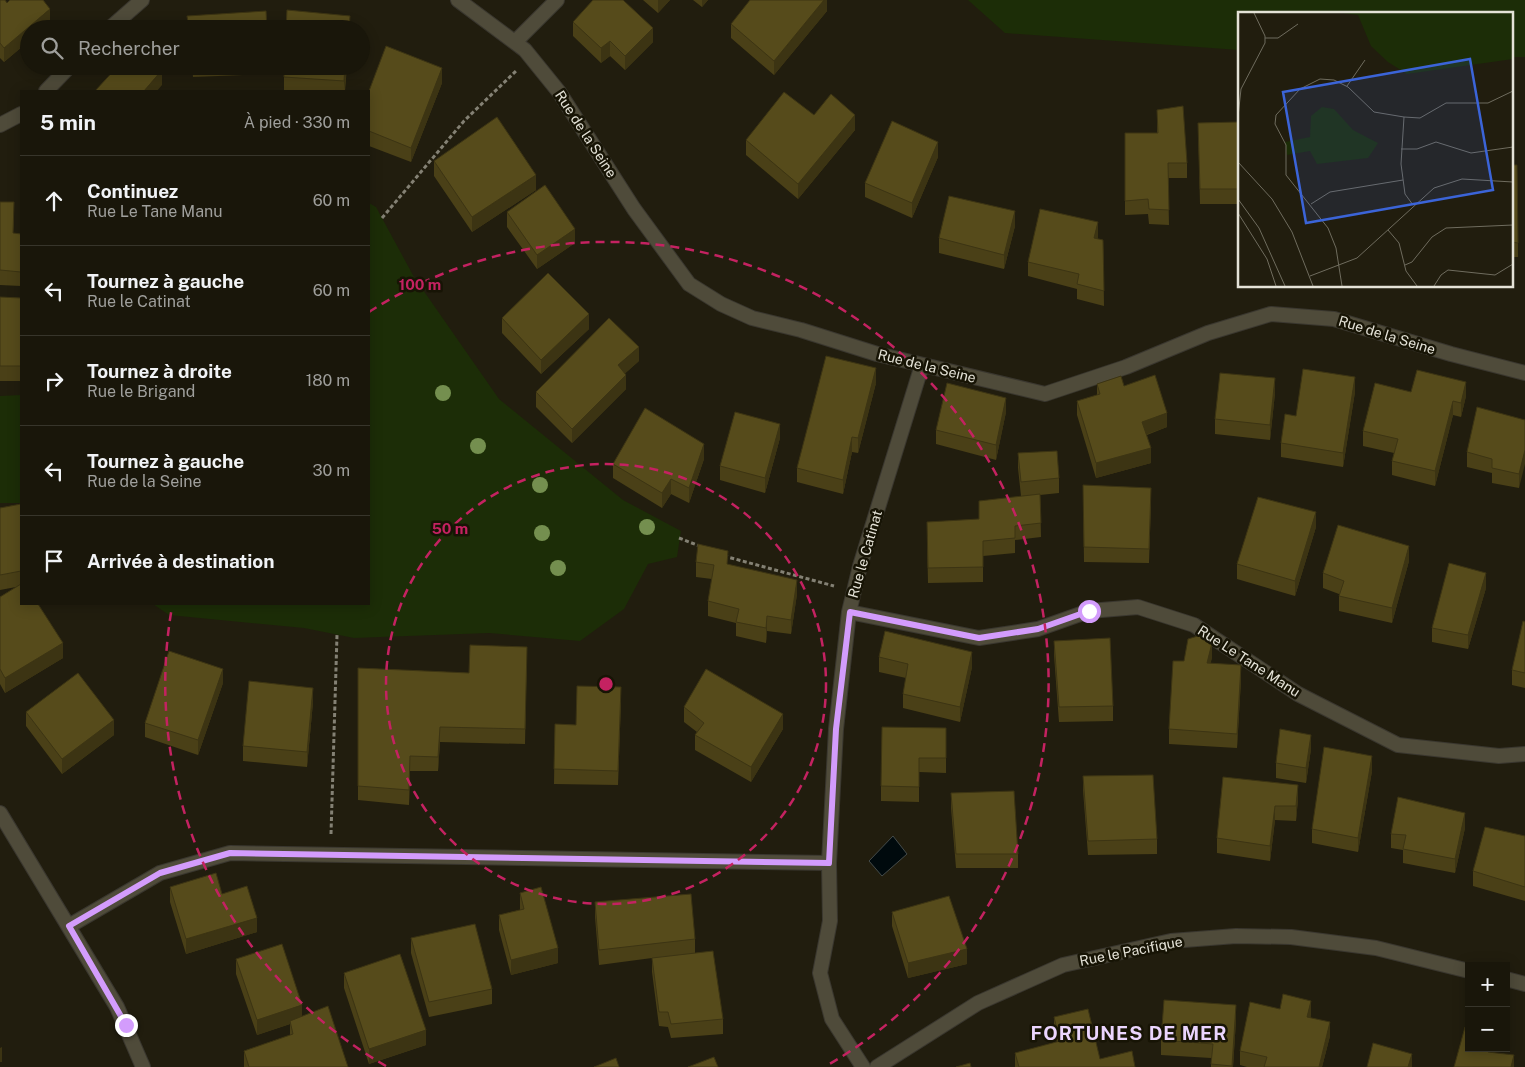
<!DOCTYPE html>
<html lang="fr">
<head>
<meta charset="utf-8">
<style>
  body { margin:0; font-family:"Public Sans",sans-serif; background:#262318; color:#f1f3f6 }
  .controls { position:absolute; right:15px; bottom:15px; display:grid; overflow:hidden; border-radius:0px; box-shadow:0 2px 12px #0003 }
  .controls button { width:45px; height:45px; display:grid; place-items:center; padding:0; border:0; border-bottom:1px solid #37352b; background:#19160a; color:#f1f3f6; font:25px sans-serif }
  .stop { position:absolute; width:15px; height:15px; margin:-11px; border:4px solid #d39cfc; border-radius:50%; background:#fff }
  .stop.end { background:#d39cfc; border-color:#fff; box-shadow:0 1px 5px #0008 }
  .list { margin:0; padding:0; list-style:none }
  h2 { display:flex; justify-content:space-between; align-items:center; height:65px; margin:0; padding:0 20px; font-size:21px }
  h2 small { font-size:16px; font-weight:400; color:#9f9f9c }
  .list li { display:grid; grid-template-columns:32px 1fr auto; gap:15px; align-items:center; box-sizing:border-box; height:90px; padding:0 20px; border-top:1px solid #37352b }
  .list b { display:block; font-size:19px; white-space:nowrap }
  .list p { margin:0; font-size:16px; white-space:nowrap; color:#9f9f9c }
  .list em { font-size:16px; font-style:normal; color:#9f9f9c }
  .icon { flex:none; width:28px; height:28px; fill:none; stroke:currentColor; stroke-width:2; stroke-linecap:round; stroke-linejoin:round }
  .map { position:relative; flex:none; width:1525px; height:1067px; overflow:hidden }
  .search { position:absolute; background:#19160a; box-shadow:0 2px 12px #0003; left:20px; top:20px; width:350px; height:55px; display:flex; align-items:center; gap:12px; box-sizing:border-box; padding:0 18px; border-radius:28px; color:#9f9f9c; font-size:19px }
  .panel { position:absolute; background:#19160a; box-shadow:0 2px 12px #0003; left:20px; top:90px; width:350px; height:515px; border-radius:0px }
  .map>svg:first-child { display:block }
  .green { fill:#1c2d07 }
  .water { fill:#000a0d; stroke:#444b4a }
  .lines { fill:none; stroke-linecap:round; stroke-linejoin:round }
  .minor-casing { stroke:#3a372f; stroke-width:16 }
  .path { stroke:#848174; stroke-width:3; stroke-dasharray:4 2.5; stroke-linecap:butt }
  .minor { stroke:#4f4b3a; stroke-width:14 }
  .tree { fill:#748f4f }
  .wall { fill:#4a4017 }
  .shaded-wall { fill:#3c3413 }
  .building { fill:#564b1b; stroke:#3c3413 }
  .route { stroke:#d39cfc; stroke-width:6 }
  .ring { fill:none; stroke:#c42261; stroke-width:2.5; stroke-dasharray:9 6 }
  .labels { text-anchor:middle; stroke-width:5; stroke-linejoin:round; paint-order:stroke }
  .street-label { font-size:14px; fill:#e4e2d7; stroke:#171405 }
  .district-label { font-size:19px; font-weight:bold; letter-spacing:1px; fill:#ebd5fe; stroke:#171405 }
  .inset-road { fill:none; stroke:#6f6c5e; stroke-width:1 }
  .view { fill:#3b64d8; fill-opacity:0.15; stroke:#3b64d8; stroke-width:2.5 }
  .inset-edge { fill:none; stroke:#e4e2d7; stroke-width:2.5 }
  .centre { fill:#c42261; stroke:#171405; stroke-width:2.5 }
  .ring-label { font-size:15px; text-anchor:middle; font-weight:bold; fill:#c42261; stroke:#171405; stroke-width:5; stroke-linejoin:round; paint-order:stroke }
</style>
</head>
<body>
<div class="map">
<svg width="1525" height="1067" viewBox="0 0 1525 1067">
  <rect width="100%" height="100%" fill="#211d0e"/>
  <!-- green -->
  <path class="green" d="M968 0H1525V57H1511V14H1239V50L1005 33Z
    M369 203 376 207 414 277 499 399 623 500 681 531 677 557 648 564 624 609 580 641 489 633 354 638 304 628 169 615 153 604H369Z
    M21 395V503H0V396Z"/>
  <!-- water -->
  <path class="water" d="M893 836 907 854 882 876 869 861Z"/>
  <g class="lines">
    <defs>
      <path id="minor" d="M458 0 525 50 559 92 634 209 689 284 721 304 752 318 801 330 877 354 1045 394 1126 367 1208 333 1271 314 1334 319 1451 354 1525 373
        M109 29 142 0
        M515 42 557 0
        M46 91 70 66
        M0 125 21 114
        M849 612 979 638 1038 629 1089 611 1138 607 1194 625 1298 694 1398 745 1499 756 1525 754
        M0 813 117 1007 143 1067
        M69 926 160 873 230 853 829 863
        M1506 979 1525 984
        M863 1067 832 1019 820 973 830 921 829 863 836 729 849 612 860 566 922 365
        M877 1067 978 1003 1063 965 1171 941 1236 936 1291 937 1376 948 1469 971"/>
    </defs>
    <!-- minor casing -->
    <use href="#minor" class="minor-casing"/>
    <!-- path -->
    <path class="path" d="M382 218 464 121 516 71
      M679 538 702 547
      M724 556 834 586
      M331 834 337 635"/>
    <!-- minor -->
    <use href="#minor" class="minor"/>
  </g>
  <!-- trees -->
  <g class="tree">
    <circle cx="443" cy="393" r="8"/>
    <circle cx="478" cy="446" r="8"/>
    <circle cx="540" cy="485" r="8"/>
    <circle cx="647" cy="527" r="8"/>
    <circle cx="542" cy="533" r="8"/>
    <circle cx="558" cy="568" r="8"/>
  </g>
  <!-- wall -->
  <path class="wall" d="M0 0 50 23 4 62 0 58Z
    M643 0H670L658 13Z
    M693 0H708L702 7Z
    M827 0V11L774 75 731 38V24Z
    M573 22 653 42 625 70 610 56 601 63 573 36Z
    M192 66H269V74L193 77Z
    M284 66H347L345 91H284Z
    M442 83 411 162 369 146V91Z
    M1157 110 1187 163V178H1168L1169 225 1149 224 1148 214 1125 215V133H1157Z
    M814 115 855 130 798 199 746 155V140Z
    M1239 122V204H1200L1198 123Z
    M938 157 912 218 865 197V183Z
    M434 161 536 190 472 232 434 176Z
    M1511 165H1517L1518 257H1511Z
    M21 176V194L20 193V179Z
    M0 202 14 217 13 233 21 234V286L0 285Z
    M507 212 575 243 537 269 507 227Z
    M1015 226 1004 269 939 253V238Z
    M1098 237 1097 239 1103 240 1104 306 1077 299V289L1028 276V262Z
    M0 297 21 298V381H0Z
    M502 318 589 329 541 374 502 333Z
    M639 361 625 373 626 389 572 443 536 407V392Z
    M876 383 858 453 852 452 843 494 797 482V468Z
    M1097 384 1124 386 1167 427 1147 435 1151 463 1096 478 1077 415V401L1097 395Z
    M1355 392 1343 467 1281 457V443L1296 416Z
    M1411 392 1466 396 1461 417 1453 415 1435 486 1392 475V461L1394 453 1363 446V431Z
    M1275 393 1270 440 1215 434V419Z
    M1006 412 996 460 936 444V430Z
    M1525 420 1519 488 1492 483V473L1467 467V452Z
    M780 438 765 493 720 480V466Z
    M1018 453 1059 478V493L1040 495 1041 537 1015 540V553L983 556V582L928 583 927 537 979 519 1021 496 1018 468Z
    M704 459 689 503 671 494 662 508 613 478V464Z
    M1083 485 1151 503 1149 563 1084 562Z
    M21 504V604L63 658 5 693 0 684V597L16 587 0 590V508Z
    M1316 527 1295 596 1237 579V564Z
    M1409 561 1392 623 1339 611V594L1323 588V573Z
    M696 562 728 564 797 594 791 634 767 631 766 643 736 636V623L708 616V601L712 579 696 577Z
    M1486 588 1468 649 1432 642V628Z
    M1525 622V688L1512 685V670Z
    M1054 641 1113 706V721L1059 722 1054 655Z
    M527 647 525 744 440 742 438 771H410L409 805 358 800V668L469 673Z
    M879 657 972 667 960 722 903 708V694L906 678 879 672Z
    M1212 658 1210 663 1241 680 1237 748 1169 744V729L1184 661Z
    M223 683 198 755 145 737V723Z
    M313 702 307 767 243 761V746Z
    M621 702 618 785 554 784 555 724 576 725Z
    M684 707 783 729 751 782 695 750V735L697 732 684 722Z
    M26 712 114 735 62 774 26 726Z
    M946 728V773L919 772V802L881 801V786Z
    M1311 749 1306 783 1276 778V763Z
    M1372 771 1358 852 1312 843V829Z
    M1083 776 1157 839V854L1088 855 1083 790Z
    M1223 777 1298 799 1296 821 1275 820 1270 861 1217 853V838Z
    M951 793 1018 854V868H956L951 808Z
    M1465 828 1455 873 1403 863V850L1391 848V834Z
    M1525 836V901L1473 886V871Z
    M170 887 257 932 186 954 170 902Z
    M520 893 558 963 511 975 499 930V915L520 910Z
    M595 902 695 939V953L723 1019V1034L671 1038 668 1027 659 1026 652 972V958L599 965 595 917Z
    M892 912 967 964 908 978 892 926Z
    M411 938 492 989V1004L429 1017 411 953Z
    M236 959 302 1016 348 1067H244V1051L290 1035V1024L257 1035 236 974Z
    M344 973 426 1045 369 1064 344 988Z
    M1311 1015 1310 1018 1330 1036 1322 1067H1247L1240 1065V1051Z
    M1054 1017 1100 1059 1135 1067H1015V1053L1057 1042 1054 1032Z
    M1236 1020 1233 1067H1211V1058L1161 1055V1040Z"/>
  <!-- shaded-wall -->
  <path class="shaded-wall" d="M658 0H670L658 13Z
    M702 0H708L702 7Z
    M824 0H827V11L774 75V61Z
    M50 9V23L44 29H29V41L4 62V48Z
    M653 28V42L625 70V56Z
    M610 41V56L601 63V48Z
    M345 66H347L344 91V81Z
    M442 68V83L411 162V148Z
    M162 70V85L157 91H144Z
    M855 115V130L798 199V184Z
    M938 142V157L912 218V203Z
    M536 175V190L472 232V217Z
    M1015 211V226L1004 269V255Z
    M1098 222V237L1094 252V238Z
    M575 229V243L537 269V255Z
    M589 314V329L541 374V360Z
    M639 347V361L618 380V365Z
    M876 368V383L858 453V438Z
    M626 375V389L572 443V429Z
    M1355 377V392L1343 467V453Z
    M1275 378V393L1270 440V425Z
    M1466 382V396L1461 417V403Z
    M1006 398V412L996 460V445Z
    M1453 401V415L1435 486V471Z
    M1167 413V427L1142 436V422Z
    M780 424V438L765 493V478Z
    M852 437V452L843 494V480Z
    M704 444V459L689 503V488Z
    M1151 448V463L1096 478V463Z
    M1525 450V464L1519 488V474Z
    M671 479V494L662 508V493Z
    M1316 512V527L1295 596V581Z
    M1409 546V561L1392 623V608Z
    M1486 573V588L1468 649V635Z
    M797 580V594L791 634V620Z
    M767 616V631L766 643V628Z
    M63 643V658L5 693V678Z
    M1212 643V658L1207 678V663Z
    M972 652V667L960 722V707Z
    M1241 665V680L1237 748V734Z
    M223 669V683L198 755V740Z
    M313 688V702L307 767V752Z
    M783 714V729L751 782V767Z
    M114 720V735L62 774V759Z
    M440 727V742L438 771V757Z
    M1311 735V749L1306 783V768Z
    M410 756V771L409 805V790Z
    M1372 756V771L1358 852V838Z
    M1298 785V799L1296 821V806Z
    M1275 806V820L1270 861V846Z
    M1465 813V828L1455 873V859Z
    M257 918V932L186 954V939Z
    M558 948V963L511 975V960Z
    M967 949V964L908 978V963Z
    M1311 1001V1015L1307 1032V1017Z
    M302 1005V1020L290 1021V1024L257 1035V1020Z
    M1236 1005V1020L1233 1067H1232Z
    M1330 1022V1036L1322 1067H1319Z
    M426 1030V1045L369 1064V1049Z
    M2 1047V1062H0V1048Z
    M1488 1048H1491L1488 1066Z
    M1412 1054V1067H1408Z
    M1514 1055V1067H1511Z"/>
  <!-- building -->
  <path class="building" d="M0 0H5L7 3 10 0H43L50 9 4 48 0 43Z
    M593 0H623L653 28 625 56 610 41 601 48 573 22Z
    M750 0H824L774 61 731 24Z
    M287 10 350 16 349 29H286Z
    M266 11 267 29H189L187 16Z
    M386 46 442 68 411 148 369 131V91Z
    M118 66H158L162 70 144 91H95Z
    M284 66H345L344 81 284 77Z
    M784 92 814 115 831 94 855 115 798 184 746 140Z
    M1183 106 1187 163H1168L1169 210 1149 209 1148 199 1125 201V133H1158L1157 110Z
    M497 117 536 175 472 217 434 161Z
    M892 121 938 142 912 203 865 183Z
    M1239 122V189H1200L1198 123Z
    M1511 165H1517L1518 243 1511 242Z
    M545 185 575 229 537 255 507 212Z
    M949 196 1015 211 1004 255 939 238Z
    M0 202H14L13 233 21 234V272L0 270Z
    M1040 209 1098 222 1094 238 1103 240 1104 291 1077 284 1079 274 1028 262Z
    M548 273 589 314 541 360 502 318Z
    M0 297 21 298V366H0Z
    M609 318 639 347 618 365 626 375 572 429 536 392Z
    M826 356 876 368 858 438 852 437 843 480 797 468Z
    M1303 369 1355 377 1343 453 1281 443 1285 414 1296 416Z
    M1417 370 1466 382 1461 403 1453 401 1435 471 1392 461 1398 439 1363 431 1375 383 1411 392Z
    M1220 373 1275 378 1270 425 1215 419Z
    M1155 375 1167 413 1142 422 1151 448 1096 463 1077 401 1100 394 1097 384 1121 376 1124 386Z
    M947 383 1006 398 996 445 936 430Z
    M1477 407 1525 420V450L1519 474 1492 468V459L1467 452Z
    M645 408 704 444 689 488 671 479 662 493 613 464Z
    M735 412 780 424 765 478 720 466Z
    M1057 451 1059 478 1021 482 1018 453Z
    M1083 485 1151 488 1149 549 1084 547Z
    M1040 494 1041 523 1015 526V538L983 541V567L928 568 927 522 979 519V501Z
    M1258 497 1316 512 1295 581 1237 564Z
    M21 504V571L0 575V508Z
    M1338 525 1409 546 1392 608 1339 596 1344 581 1323 573Z
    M698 544 728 551 727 564 797 580 791 620 767 616 766 628 736 622 739 609 708 601 714 565 696 562Z
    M1449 563 1486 573 1468 635 1432 628Z
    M21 584V604H38L63 643 5 678 0 669V597Z
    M1523 621 1525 622V673L1512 670Z
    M885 631 972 652 960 707 903 694 908 664 879 657Z
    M1201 635 1212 643 1207 663 1241 665 1237 734 1169 729 1173 661H1184L1188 639Z
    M1110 638 1113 706 1059 707 1054 641Z
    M470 645 527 647 525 729 440 727 438 757 410 756 409 790 358 786V668L469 673Z
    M169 651 223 669 198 740 145 723Z
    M706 669 783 714 751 767 695 735 704 723 684 707Z
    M78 673 114 720 62 759 26 712Z
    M249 681 313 688 307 752 243 746Z
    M577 686 621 687 618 771 554 769 555 724 576 725Z
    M882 727 946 728V758H919V787L881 786Z
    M1280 729 1311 735 1306 768 1276 763Z
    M1324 747 1372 756 1358 838 1312 829Z
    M1153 775 1157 839 1088 841 1083 776Z
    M1223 777 1298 785 1296 806H1275L1270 846 1217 838Z
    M1014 791 1018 854H956L951 793Z
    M1398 797 1465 813 1455 859 1403 849 1406 835 1391 834Z
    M1485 827 1525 836V887L1473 871Z
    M216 873 222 894 247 886 257 918 186 939 170 887Z
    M541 887 558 948 511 960 499 915 524 909 520 893Z
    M691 894 695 939 599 950 595 902Z
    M949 896 967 949 908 963 892 912Z
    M475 924 492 989 429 1002 411 938Z
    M282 944 302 1005 257 1020 236 959Z
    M713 951 723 1019 671 1024 668 1012H659L652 958Z
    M400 954 426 1030 369 1049 344 973Z
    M1283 994 1311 1001 1307 1017 1330 1022 1319 1067H1264L1267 1057 1240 1051 1250 1002 1280 1009Z
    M1164 1000 1236 1005 1232 1066 1211 1064 1213 1044 1161 1040Z
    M328 1006 348 1067H249L244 1051 293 1034 290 1021Z
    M1088 1009 1100 1059 1132 1051 1135 1067H1019L1015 1053 1060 1041 1054 1017Z
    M1465 1027 1469 1028V1048H1488V1052L1514 1055 1511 1067H1454Z
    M1373 1043 1412 1054 1408 1067H1367Z
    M714 1057 718 1067H688Z
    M616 1058 619 1067H594Z
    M970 1063 971 1067H956Z"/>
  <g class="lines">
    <!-- route -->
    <path class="route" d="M126 1025 69 926 160 873 230 853 829 863 836 729 850 612 979 638 1038 629 1089 611"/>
  </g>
  <!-- distance rings -->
  <g class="ring">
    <circle cx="606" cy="684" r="220"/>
    <path d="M386 1066A441 441 0 0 1 172 607M369 312A441 441 0 1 1 826 1066"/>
  </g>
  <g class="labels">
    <!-- street labels -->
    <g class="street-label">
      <text transform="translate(586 134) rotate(57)" y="5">Rue de la Seine</text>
      <text transform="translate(1387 335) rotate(17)" y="5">Rue de la Seine</text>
      <text transform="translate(927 366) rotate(14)" y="5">Rue de la Seine</text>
      <text transform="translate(865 554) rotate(-74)" y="5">Rue le Catinat</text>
      <text transform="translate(1249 661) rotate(33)" y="5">Rue Le Tane Manu</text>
      <text transform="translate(1131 951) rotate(-11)" y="5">Rue le Pacifique</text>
    </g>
    <!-- district labels -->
    <g class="district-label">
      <text x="1129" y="1040">FORTUNES DE MER</text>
    </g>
  </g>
  <!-- overview -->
  <g transform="translate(1238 12)">
    <rect width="275" height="275" fill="#211d0e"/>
    <path d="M105 1H275V47L169 62 150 50 133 34 120 3ZM84 95 96 97 115 118 140 131 130 146 79 152 72 139 49 143 47 130 72 125 73 104Z" fill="#1c2d07"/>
    <path class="inset-road" d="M27 26H40L60 12M109 74 127 48M0 105 3 77 27 31V24L16 1M166 105 163 152 167 182 175 193M163 137H179L198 130 233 141 275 135M0 150 34 187 54 220 75 274M275 156V194M0 187 21 216 47 274M73 192 92 180 165 168M0 201 29 247 38 274M150 218 161 231 168 259 179 274M167 253 174 250 194 225 208 216 275 213M72 264 119 246 196 176 224 167 275 170M104 274 98 236 90 216 48 163V133L37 112 38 103 62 77 82 67 96 68 110 75 136 100 166 105 182 106 208 91H250L275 79M196 274 203 263 210 258 257 263 275 252"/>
    <path class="view" d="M232 47 255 178 68 211 45 80Z"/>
    <rect width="275" height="275" class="inset-edge"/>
  </g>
  <circle cx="606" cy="684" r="8" class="centre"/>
  <g class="ring-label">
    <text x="420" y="290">100 m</text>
    <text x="450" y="534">50 m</text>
  </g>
</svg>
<div class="controls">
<button>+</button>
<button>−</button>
</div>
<div class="stop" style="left:1089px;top:611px"></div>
<div class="stop end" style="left:126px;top:1025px"></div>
<div class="search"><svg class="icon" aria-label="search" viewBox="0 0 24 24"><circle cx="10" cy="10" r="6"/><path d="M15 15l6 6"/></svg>Rechercher</div>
<section class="panel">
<h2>5 min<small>À pied · 330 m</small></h2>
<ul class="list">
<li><svg class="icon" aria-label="ahead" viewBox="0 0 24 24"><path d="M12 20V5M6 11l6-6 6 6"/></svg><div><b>Continuez</b><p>Rue Le Tane Manu</p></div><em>60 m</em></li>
<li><svg class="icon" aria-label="left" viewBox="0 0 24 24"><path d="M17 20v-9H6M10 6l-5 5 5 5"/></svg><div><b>Tournez à gauche</b><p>Rue le Catinat</p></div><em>60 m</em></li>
<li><svg class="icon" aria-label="right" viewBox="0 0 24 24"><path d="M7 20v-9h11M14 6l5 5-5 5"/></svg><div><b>Tournez à droite</b><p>Rue le Brigand</p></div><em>180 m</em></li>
<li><svg class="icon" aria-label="left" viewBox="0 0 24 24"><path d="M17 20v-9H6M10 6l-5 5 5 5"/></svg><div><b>Tournez à gauche</b><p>Rue de la Seine</p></div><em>30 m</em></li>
<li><svg class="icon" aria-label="arrive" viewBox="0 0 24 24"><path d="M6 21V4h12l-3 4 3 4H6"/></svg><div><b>Arrivée à destination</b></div></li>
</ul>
</section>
</div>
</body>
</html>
